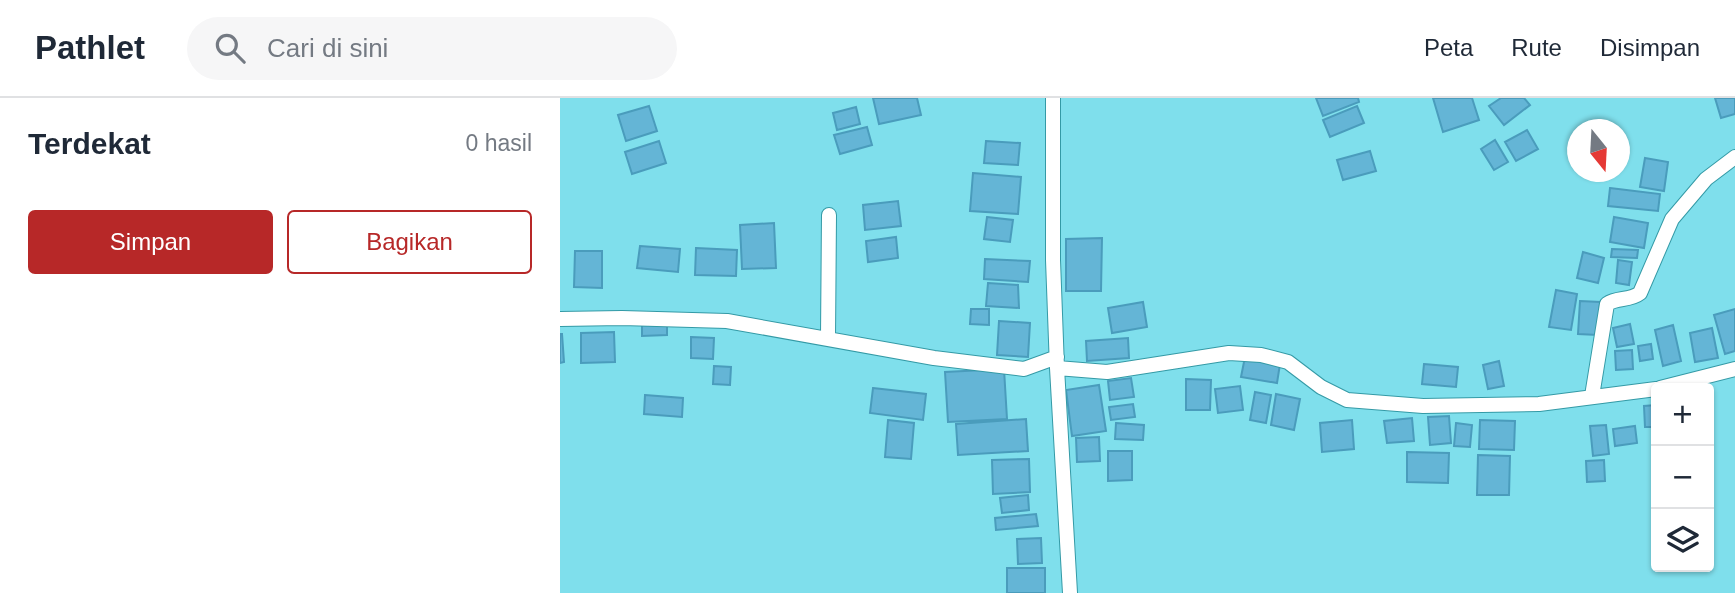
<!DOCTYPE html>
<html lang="id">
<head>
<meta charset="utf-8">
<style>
  body { margin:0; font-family:Arial,sans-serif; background:#f6f6f7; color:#1f2937 }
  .controls { position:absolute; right:21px; bottom:21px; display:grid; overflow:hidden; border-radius:7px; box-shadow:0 2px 5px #0004 }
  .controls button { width:63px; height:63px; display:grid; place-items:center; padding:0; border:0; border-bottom:2px solid #e0e1e3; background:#fff; color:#1f2937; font:35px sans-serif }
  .compass { position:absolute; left:1007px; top:21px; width:63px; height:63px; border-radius:50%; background:#fff; box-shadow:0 2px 5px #0004; rotate:162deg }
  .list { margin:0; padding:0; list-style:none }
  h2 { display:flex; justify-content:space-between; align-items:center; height:91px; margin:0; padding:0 28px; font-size:30px }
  h2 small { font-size:23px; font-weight:400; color:#747a83 }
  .actions { display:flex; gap:14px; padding:21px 28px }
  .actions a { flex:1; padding:16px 0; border:2px solid #b72828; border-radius:7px; text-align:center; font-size:24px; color:#b72828 }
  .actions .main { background:#b72828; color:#fff }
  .icon { flex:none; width:38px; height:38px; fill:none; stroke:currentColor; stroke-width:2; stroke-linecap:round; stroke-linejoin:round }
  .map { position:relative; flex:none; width:1175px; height:495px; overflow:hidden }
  header { display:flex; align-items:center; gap:42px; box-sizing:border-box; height:98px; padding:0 35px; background:#fff; border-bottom:2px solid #e0e1e3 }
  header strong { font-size:33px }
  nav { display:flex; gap:38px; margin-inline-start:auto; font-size:24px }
  .search { width:490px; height:63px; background:#f6f6f7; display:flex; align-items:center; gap:18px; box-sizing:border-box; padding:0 24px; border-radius:38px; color:#747a83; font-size:26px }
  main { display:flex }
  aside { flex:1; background:#fff }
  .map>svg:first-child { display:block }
  .building { fill:#64b5d6; stroke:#4a9cbc; stroke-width:2 }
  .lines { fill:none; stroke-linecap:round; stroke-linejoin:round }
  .street-casing { stroke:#349aa6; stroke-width:16 }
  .street { stroke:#fff; stroke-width:14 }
</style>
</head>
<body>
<header>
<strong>Pathlet</strong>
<div class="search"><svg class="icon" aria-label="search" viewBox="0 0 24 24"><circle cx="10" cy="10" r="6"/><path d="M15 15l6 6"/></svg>Cari di sini</div>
<nav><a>Peta</a><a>Rute</a><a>Disimpan</a></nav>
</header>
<main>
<aside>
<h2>Terdekat<small>0 hasil</small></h2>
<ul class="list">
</ul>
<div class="actions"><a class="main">Simpan</a><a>Bagikan</a></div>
</aside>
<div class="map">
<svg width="1175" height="495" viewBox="0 0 1175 495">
  <rect width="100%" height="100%" fill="#7fdfec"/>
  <!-- building -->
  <path class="building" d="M313 0H357L361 17 319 26Z
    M756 0H798L799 4 763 18Z
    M873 0H912L919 22 883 34Z
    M941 0H964L970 7 944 27 929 8Z
    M1155 0H1175V16L1161 20Z
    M89 8 97 33 66 43 58 17Z
    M797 8 804 25 770 39 763 22Z
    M296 9 300 26 277 32 273 15Z
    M307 29 312 47 280 56 274 37Z
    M967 32 978 51 956 63 945 44Z
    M935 42 948 64 934 72 921 51Z
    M99 43 106 65 72 76 65 54Z
    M426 43 460 45 458 67 424 65Z
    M810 53 816 73 783 82 777 62Z
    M1085 60 1108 64 1104 93 1080 89Z
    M413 75 461 79 458 116 410 113Z
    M1050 90 1100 96 1098 113 1048 108Z
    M338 103 341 128 305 132 303 107Z
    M427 119 453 122 450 144 424 141Z
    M1054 119 1088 125 1084 150 1050 144Z
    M214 125 216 170 182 171 180 127Z
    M336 139 338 160 308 164 306 143Z
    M542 140 541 193H506V141Z
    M80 148 120 151 118 174 77 170Z
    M136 150 177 152 176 178 135 177Z
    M1052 151 1078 152 1077 160 1051 159Z
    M15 153H42V190L14 189Z
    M1023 154 1044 160 1038 185 1017 180Z
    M425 161 470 163 468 184 424 181Z
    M1058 162 1072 164 1069 187 1056 185Z
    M428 185 458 187 459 210 426 208Z
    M996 192 1017 196 1011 232 989 229Z
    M1020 203 1040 204 1038 237 1018 236Z
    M583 204 587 229 552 235 548 210Z
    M411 211H429V227L410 226Z
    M1175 211V253L1165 256 1154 217Z
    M439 223 470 225 468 259 437 257Z
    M107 225V237L82 238V226Z
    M1070 226 1074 246 1057 249 1053 230Z
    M1113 227 1121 263 1103 268 1095 232Z
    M1152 230 1158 260 1135 264 1130 235Z
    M54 234 55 264 21 265V235Z
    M0 236H2L4 264 0 265Z
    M131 239 154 240 153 261 131 260Z
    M568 240 569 260 527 263 526 243Z
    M1091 246 1093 261 1080 263 1078 248Z
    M1072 252 1073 271 1056 272 1055 253Z
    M685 259 720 266 717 285 681 279Z
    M939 263 944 288 928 291 923 267Z
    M864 266 898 269 896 289 862 286Z
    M154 268 171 269 170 287 153 286Z
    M444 271 447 321 388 324 385 274Z
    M571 280 574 299 550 302 548 283Z
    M626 281 651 282 650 312H626Z
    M539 287 546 333 512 338 506 292Z
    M680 288 683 312 658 315 655 291Z
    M313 290 366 296 363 322 310 315Z
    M695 294 711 297 706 325 690 322Z
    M716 296 740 301 734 332 711 327Z
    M85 297 123 300 122 319 84 316Z
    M573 306 575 319 551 322 549 309Z
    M1096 307V329H1085L1084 308Z
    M889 318 891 345 870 347 868 319Z
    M852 320 854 343 827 345 824 323Z
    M466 321 468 353 398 357 396 326Z
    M328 322 354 325 351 361 325 359Z
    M792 322 794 351 762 354 760 325Z
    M920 322 955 323 954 352 919 351Z
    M556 325 584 327 583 342 555 341Z
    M896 325 912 327 910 349 894 348Z
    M1046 327 1049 356 1033 358 1030 328Z
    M1075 328 1077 345 1055 348 1053 331Z
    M539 339 540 363 517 364 516 340Z
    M548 353H572V382L548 383Z
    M847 354 889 355 888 385 847 384Z
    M918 357 950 358 949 397H917Z
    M469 361 470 394 433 396 432 362Z
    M1044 362 1045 383 1027 384 1026 363Z
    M468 397 469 412 442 415 440 400Z
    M476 416 478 428 436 432 435 420Z
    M481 440 482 465 458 466 457 441Z
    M447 470H485V495H447Z"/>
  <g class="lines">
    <defs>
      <path id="street" d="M493 0V162L497 270 510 495
        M0 221 62 220 167 223 374 260 464 271 497 259
        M268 239 269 117
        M497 270 547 274 669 255 701 257 728 264 761 289 787 302 863 308 979 306 1096 291
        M1100 290 1175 271
        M1032 298 1047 206C1057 199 1070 203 1080 195L1112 121 1146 81 1175 59"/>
    </defs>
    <!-- street casing -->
    <use href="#street" class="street-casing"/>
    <!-- street -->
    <use href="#street" class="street"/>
  </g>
</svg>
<div class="controls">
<button>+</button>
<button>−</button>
<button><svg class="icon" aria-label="layers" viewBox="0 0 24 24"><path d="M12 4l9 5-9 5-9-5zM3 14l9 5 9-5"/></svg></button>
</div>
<svg class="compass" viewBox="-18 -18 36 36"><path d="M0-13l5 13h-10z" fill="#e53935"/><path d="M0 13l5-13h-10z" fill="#747a83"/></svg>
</div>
</main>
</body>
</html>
